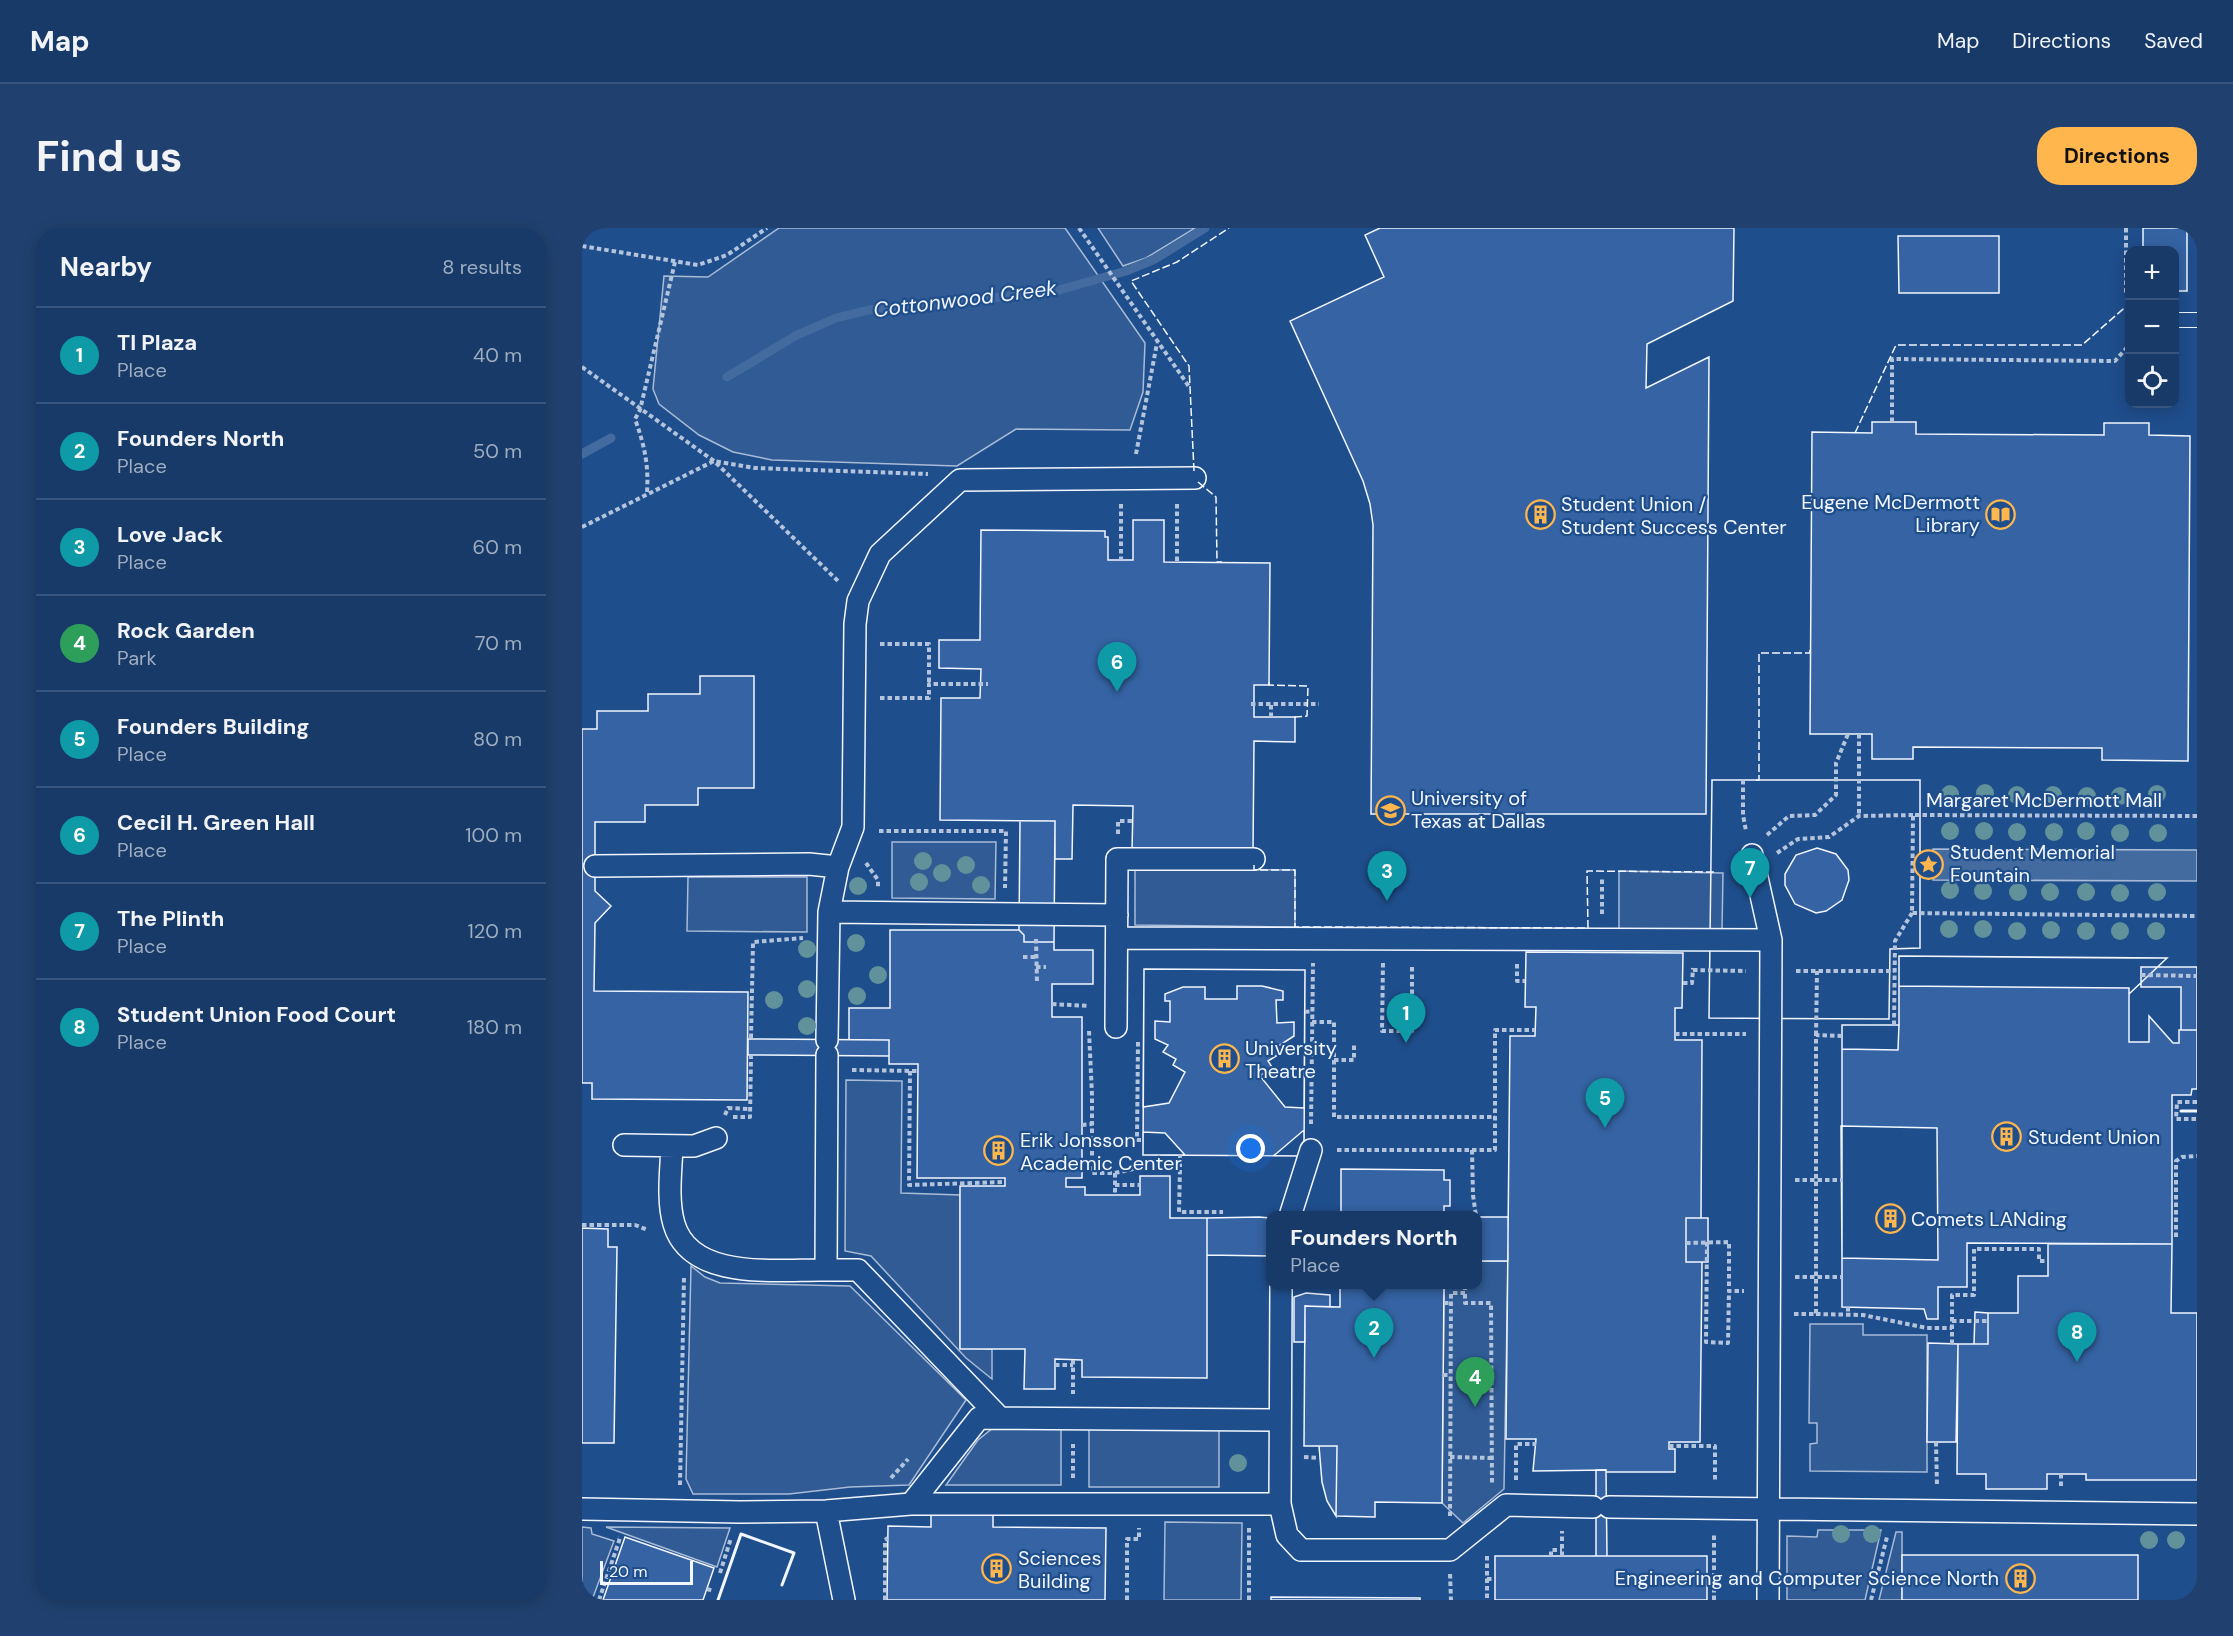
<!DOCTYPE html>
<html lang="en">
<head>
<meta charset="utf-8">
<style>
  body { margin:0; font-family:"DM Sans",sans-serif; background:#20416f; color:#f1f3f6 }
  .controls { position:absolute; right:18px; top:18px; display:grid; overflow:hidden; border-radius:12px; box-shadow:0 3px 15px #0003 }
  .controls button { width:54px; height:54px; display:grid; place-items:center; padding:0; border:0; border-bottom:2px solid #36547d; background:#173a69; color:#f1f3f6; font:30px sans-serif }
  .scale { position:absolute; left:18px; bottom:15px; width:93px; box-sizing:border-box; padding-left:6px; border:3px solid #f2f6ff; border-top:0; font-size:16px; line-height:21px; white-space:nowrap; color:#f2f6ff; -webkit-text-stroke:4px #1f4e8c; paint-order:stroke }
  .you { position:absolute; left:669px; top:921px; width:21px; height:21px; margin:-15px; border:4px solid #fff; border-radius:50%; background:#1a73e8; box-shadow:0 0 0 9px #1a73e833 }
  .badge { display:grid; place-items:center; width:39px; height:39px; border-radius:50%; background:#ffb74d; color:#fff; font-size:20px; font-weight:700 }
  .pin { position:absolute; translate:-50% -50px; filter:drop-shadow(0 2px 3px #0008) }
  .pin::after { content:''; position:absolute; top:32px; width:21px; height:18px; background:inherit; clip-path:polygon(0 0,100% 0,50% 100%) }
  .popup { position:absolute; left:684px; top:983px; width:216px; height:78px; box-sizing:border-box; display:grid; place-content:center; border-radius:12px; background:#173a69; filter:drop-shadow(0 2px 4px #0005); font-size:20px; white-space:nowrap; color:#9eadc0 }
  .popup b { font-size:22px; color:#f1f3f6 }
  .popup::after { content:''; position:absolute; left:50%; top:100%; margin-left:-12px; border:12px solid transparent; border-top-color:#173a69 }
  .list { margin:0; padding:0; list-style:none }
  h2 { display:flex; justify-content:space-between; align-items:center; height:78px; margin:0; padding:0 24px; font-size:26px }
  h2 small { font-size:20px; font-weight:400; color:#9eadc0 }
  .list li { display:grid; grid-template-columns:39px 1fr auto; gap:18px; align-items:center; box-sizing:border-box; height:96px; padding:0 24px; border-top:2px solid #36547d }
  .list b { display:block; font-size:22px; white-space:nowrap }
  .list p { margin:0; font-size:20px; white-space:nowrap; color:#9eadc0 }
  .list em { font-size:20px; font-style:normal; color:#9eadc0 }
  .icon { flex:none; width:33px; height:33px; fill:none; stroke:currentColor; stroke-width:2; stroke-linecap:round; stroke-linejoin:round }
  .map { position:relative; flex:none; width:1615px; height:1372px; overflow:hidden; border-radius:24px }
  header { display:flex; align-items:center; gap:36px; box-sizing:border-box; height:84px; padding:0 30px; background:#173a69; border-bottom:2px solid #36547d }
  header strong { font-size:28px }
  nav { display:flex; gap:33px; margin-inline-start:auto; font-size:21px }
  .intro { display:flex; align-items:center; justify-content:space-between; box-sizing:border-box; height:144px; padding:0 36px }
  h1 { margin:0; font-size:42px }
  .button { padding:15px 27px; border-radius:24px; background:#ffb74d; color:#111; font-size:21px; font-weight:700 }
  main { display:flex; gap:36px; padding:0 36px }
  aside { flex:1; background:#173a69; border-radius:24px; box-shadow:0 3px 15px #0003 }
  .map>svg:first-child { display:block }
  .green { fill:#305b95; stroke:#a8bbd7; stroke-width:1.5 }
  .water { fill:#446ba0; stroke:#a8bbd7; stroke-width:1.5 }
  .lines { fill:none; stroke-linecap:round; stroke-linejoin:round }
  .stream { stroke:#446ba0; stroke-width:9 }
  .building { fill:#3563a3; stroke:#f2f6ff; stroke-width:1.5; fill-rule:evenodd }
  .service-casing { stroke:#f2f6ff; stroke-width:16 }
  .pedestrian-casing { stroke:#f2f6ff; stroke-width:24 }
  .path { stroke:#b3c4dc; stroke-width:4; stroke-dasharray:4.5 3; stroke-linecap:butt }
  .service { stroke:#1f4e8c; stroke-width:14 }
  .pedestrian { stroke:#1f4e8c; stroke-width:21 }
  .fence { stroke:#f2f6ff; stroke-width:1.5; stroke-dasharray:8 3; stroke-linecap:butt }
  .wall { stroke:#f2f6ff; stroke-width:3 }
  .tree { fill:#61919a }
  .labels { text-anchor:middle; stroke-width:4.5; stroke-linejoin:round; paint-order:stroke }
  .poi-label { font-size:20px; fill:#f2f6ff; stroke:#1f4e8c; text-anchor:start }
  .street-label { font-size:20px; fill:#f2f6ff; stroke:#1f4e8c }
  .water-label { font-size:21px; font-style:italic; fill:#f2f6ff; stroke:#1f4e8c }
</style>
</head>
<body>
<header>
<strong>Map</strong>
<nav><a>Map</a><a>Directions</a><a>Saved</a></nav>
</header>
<div class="intro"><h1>Find us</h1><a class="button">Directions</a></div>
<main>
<aside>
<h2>Nearby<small>8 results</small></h2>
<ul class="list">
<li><span class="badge" style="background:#0f9aa8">1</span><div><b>TI Plaza</b><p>Place</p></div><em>40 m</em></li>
<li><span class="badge" style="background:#0f9aa8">2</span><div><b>Founders North</b><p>Place</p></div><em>50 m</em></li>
<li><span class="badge" style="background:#0f9aa8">3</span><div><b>Love Jack</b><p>Place</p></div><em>60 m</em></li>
<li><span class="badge" style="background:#2e9e5b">4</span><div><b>Rock Garden</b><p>Park</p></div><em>70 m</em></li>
<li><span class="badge" style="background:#0f9aa8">5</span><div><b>Founders Building</b><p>Place</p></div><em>80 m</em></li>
<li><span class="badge" style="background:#0f9aa8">6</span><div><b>Cecil H. Green Hall</b><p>Place</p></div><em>100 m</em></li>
<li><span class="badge" style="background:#0f9aa8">7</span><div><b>The Plinth</b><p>Place</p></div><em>120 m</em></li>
<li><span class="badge" style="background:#0f9aa8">8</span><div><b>Student Union Food Court</b><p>Place</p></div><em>180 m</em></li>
</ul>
</aside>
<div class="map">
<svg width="1615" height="1372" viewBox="0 0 1615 1372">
  <rect width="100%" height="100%" fill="#1f4e8c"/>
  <!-- green -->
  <path class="green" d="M197 0H483L563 115 561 164 548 202 434 201 375 238 190 232 151 224 117 207 77 176 71 161 82 48 126 49Z
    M516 0H613L564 30 541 38Z
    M310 614H414L413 671 310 670Z
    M553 641 713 642V699L553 697Z
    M1037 643 1141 645 1140 702 1037 701Z
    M106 649H225V704L105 703Z
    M264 852 320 853 319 965 378 967V1120L410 1121V1151L384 1130 289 1028 263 1023Z
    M896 1033H926L922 1261 881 1295 860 1275 862 1057 896 1056Z
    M109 1038 123 1049 138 1055 268 1058 384 1172 327 1257 268 1259 207 1266H111L104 1251Z
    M1228 1096H1281V1107H1345V1244L1228 1243V1216L1235 1215V1195H1227Z
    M411 1200H479V1257H364L396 1212Z
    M637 1200V1259H507V1201Z
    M583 1294 660 1295 659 1372H582Z
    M0 1299 9 1300 10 1306 32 1313 10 1372H0Z
    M24 1299 148 1300 135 1339Z
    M1236 1302H1299L1283 1372H1205V1308L1235 1309Z
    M1314 1304H1320V1372H1297Z"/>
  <!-- water -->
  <path class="water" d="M1351 621 1615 622V653L1351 652Z"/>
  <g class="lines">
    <!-- stream -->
    <path class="stream" d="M145 149 213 108 254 90 287 82 470 64 544 43 573 31 623 0
      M0 226 29 210"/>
  </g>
  <!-- building -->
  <path class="building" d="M798 0H1152L1151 73 1065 116 1064 160 1127 129 1124 586H789L791 297 788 276 781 253 708 93 802 49 783 7Z
    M1561 0H1605V63H1592V22H1561Z
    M1316 8H1417V65H1317Z
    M1290 194H1334V206L1522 207V195H1567V207L1608 208 1606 533 1520 532V520L1331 519V531H1290V506H1228L1230 204 1290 205Z
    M551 292H582V334L688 335 687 457H672V489H713V514L672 513 671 624 550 623 551 578 491 577 490 631H473V593L358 592 359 470H398L399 441 357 440V412H398L399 302 523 303V309H526V332H551Z
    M118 448H172V560H116V577H63V594H13V663L29 678 13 695 12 763 166 764 165 872 10 871V855H0V501H15V483H66V466H118Z
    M1130 552H1338V720L1308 721 1307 791 1127 790ZM1235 620 1254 626 1266 642 1267 652 1260 672 1244 683 1234 685 1213 676 1203 657V646L1214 627Z
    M1130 552H1338V720L1308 721 1307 791 1127 790Z
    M438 593H473L472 714H442V707L437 702Z
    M308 702H437L442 707V714H472V722H511V756H470V789H500V950H484V959H503V967H558V948H588V990H625V1150L500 1149V1132L473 1131V1161H442L443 1121H378V958H423V950H335L336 836H307V812H267V780H308Z
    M944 724 1101 725 1100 780H1093V812H1120L1119 990H1104V1034H1120L1118 1214H1087V1221H1093V1244H1024V1242L951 1243 954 1211H924L928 808H953L954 779H943Z
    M1317 728 1585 730 1547 766V814H1567V788L1591 815H1597V802H1615V861H1610L1609 867H1590V1016L1385 1015V1059H1356V1091H1345L1342 1081 1260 1079V797H1317Z
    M1317 728 1547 730H1585L1547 766V760L1317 758Z
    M1559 739H1615V802H1599V759H1559Z
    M562 741 723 742 722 928 561 927Z
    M562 741 723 742 722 880 703 879 678 848 690 839 686 833 702 823 698 817 712 808V794L695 795 694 772H701V763L680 758H655V771H623V759H601L583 766V773H588V794L573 793V811L586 817 581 824 594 831 591 837 603 844 587 875 561 879Z
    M1260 797H1317L1316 822 1260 821Z
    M166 811 307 812V828L166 827Z
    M1259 898 1355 900 1356 1032 1260 1030Z
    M722 902V928H691L695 925Z
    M561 904 583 905 603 927H561Z
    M759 941 862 942V952H868V978H862V988H759Z
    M677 989 688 990V1028L625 1027V990Z
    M896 989H926V1033H896Z
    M1104 990H1126V1034H1104Z
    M0 1000 26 1001V1019H35L32 1215H0Z
    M1466 1016H1590L1589 1085H1615V1252H1504V1246H1465V1261H1404V1246H1375L1376 1116H1406V1085H1436V1048H1466Z
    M758 1056H862L860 1275 793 1274V1289L754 1288 755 1218H722L723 1078 758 1079Z
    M724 1065 748 1067V1079L723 1078V1114H712V1069Z
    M1393 1084 1406 1085V1116H1392Z
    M1346 1115 1376 1116 1374 1214H1345Z
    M737 1218H755L754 1288 745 1273 740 1254Z
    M1014 1242H1024L1025 1328H1014Z
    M349 1283 411 1284V1299L524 1300 523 1372H305L306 1298 349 1299Z
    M43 1309 132 1340 121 1372H21Z
    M1320 1327H1556V1372H1320Z
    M913 1328H1125V1372H913Z
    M689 1369 838 1370V1372H689Z"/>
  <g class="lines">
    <defs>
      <path id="service" d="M1592 92H1615"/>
      <path id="pedestrian" d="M1170 627 1189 712 1186 1372
        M13 638 227 636 256 639
        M247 684 535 687
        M535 710 1189 712
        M534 799 535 631H672
        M245 812 247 684 256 639 271 599 273 396 276 373 298 326 378 252 613 250
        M245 827 244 1042H276L418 1190
        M42 917 112 918 134 910
        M90 918C89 943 85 972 92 996 109 1054 197 1041 244 1042
        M709 985 729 922
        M699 1056 698 1276 705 1307 719 1322H868L924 1277 1011 1279
        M329 1276 397 1190 698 1192
        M1027 1279 1615 1286
        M0 1281 158 1284 244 1283 329 1276H698
        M244 1283 262 1372"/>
    </defs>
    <!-- service casing -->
    <use href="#service" class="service-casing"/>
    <!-- pedestrian casing -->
    <use href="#pedestrian" class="pedestrian-casing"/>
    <!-- path -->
    <path class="path" d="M497 0 608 160
      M1544 0V67L1548 68
      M0 18 116 37 145 27 185 0
      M0 139 132 233 256 353
      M1310 194V131L1533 133 1548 116
      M554 226 575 115
      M65 264C67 237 62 216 53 191L58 182 93 34
      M539 276V332
      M595 276V334
      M0 299 132 233 173 240 346 246
      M298 416H347V456
      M298 470H347V456H406
      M669 476H737
      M689 489V476
      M1277 506V588
      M1161 552V587L1164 603
      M1615 588 1331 587 1330 685 1615 688
      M297 603H424L423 660
      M536 606V593H551
      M1185 607 1207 588 1233 587 1254 567V535L1266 506
      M1195 625 1216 611 1247 609 1277 588 1331 587
      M284 635 296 652V660
      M1020 686V651
      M454 711 455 755
      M441 729H454
      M801 735 800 803H830V737
      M935 736V753H943
      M454 739H464
      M1111 742 1164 743
      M1214 743H1312
      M1559 747 1615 748
      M1101 755H1110L1111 740
      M470 776 507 778
      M723 784 730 783
      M730 794H752V889H913
      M1312 797 1313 713 1330 685
      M507 803 510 867V945H533L556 940H598L597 984H641
      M1093 806H1164
      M1234 807 1235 743
      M169 810 171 714 221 710
      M556 814 555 912H561
      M752 832H772V816
      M270 842 335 843
      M328 843 327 957 423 954
      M1615 874H1595L1594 891H1615
      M143 887 146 880 168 881
      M151 889H168L169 828
      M729 896 731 735
      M500 897 510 896
      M755 922H890L891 967 894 988
      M890 922H913V802H953
      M598 927V940
      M533 945V967
      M1213 952H1260
      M533 957H558
      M0 997H53L66 1002
      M1594 1009V933L1600 929 1615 928
      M1125 1014 1124 1114 1146 1115 1147 1063
      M1104 1015 1147 1014V1063H1162
      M1213 1049H1260
      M883 1066V1075H909L910 1257
      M862 1075H869
      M1266 1079V1086
      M1212 1086H1234V807L1260 808
      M1234 1086 1281 1087 1345 1100H1370
      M1370 1093H1406
      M1370 1116V1067H1392V1021H1457V1033H1465
      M491 1132V1166
      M473 1137H491
      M861 1147H868
      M1354 1214 1355 1258
      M1087 1218H1133V1254
      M722 1229 737 1230
      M868 1229 909 1230
      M1479 1246V1258
      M309 1250 326 1231
      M491 1250V1216
      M934 1252V1216H954
      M98 1257 102 1049
      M868 1288 869 1065H883V1056
      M905 1328V1372
      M969 1328V1322H980
      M980 1328V1303
      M138 1345 149 1310
      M868 1346 869 1372
      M905 1351H913
      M1125 1353H1132
      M125 1361 131 1363
      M17 1372 38 1310 36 1309
      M303 1372V1312L306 1310
      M545 1372V1311H557V1300
      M667 1372V1300
      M1132 1372V1307
      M1289 1372 1305 1309"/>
    <!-- service -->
    <use href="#service" class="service"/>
    <!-- pedestrian -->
    <use href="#pedestrian" class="pedestrian"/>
    <!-- fence -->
    <path class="fence" d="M1273 205 1314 117H1500L1548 75
      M612 243 607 138 549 53 595 34 647 0
      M616 254 634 269 635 334H640
      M687 454V457L726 458 725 488 713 489V492
      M1174 552H1177V425H1228V422
      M672 637V642H713V699H732L1006 700 1005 643 1132 644"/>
    <!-- wall -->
    <path class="wall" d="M1599 883H1615
      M136 1372 159 1306 212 1325 200 1357"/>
  </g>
  <!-- trees -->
  <g class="tree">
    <circle cx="1403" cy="565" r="9"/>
    <circle cx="1368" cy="566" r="9"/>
    <circle cx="1575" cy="566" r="9"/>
    <circle cx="1435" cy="567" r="9"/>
    <circle cx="1471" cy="567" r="9"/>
    <circle cx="1505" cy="568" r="9"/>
    <circle cx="1538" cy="568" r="9"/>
    <circle cx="1368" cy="603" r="9"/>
    <circle cx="1402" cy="603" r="9"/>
    <circle cx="1504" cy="603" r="9"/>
    <circle cx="1435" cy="604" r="9"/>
    <circle cx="1472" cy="604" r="9"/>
    <circle cx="1538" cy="605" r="9"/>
    <circle cx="1576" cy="605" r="9"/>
    <circle cx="341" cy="633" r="9"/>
    <circle cx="384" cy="637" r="9"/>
    <circle cx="360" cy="645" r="9"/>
    <circle cx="337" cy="654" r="9"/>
    <circle cx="399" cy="657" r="9"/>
    <circle cx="276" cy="658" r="9"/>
    <circle cx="1368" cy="662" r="9"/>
    <circle cx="1401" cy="663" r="9"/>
    <circle cx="1436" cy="664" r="9"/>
    <circle cx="1468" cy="664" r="9"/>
    <circle cx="1504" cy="664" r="9"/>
    <circle cx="1575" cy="664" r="9"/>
    <circle cx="1538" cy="665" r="9"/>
    <circle cx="1367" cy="701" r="9"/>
    <circle cx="1401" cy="701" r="9"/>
    <circle cx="1469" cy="702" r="9"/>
    <circle cx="1435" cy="703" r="9"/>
    <circle cx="1504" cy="703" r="9"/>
    <circle cx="1538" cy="703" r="9"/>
    <circle cx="1574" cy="703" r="9"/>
    <circle cx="274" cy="715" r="9"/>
    <circle cx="225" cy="721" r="9"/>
    <circle cx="296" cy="747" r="9"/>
    <circle cx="225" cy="761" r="9"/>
    <circle cx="275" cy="768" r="9"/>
    <circle cx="192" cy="772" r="9"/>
    <circle cx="225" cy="798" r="9"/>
    <circle cx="656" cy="1235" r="9"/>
    <circle cx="1259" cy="1306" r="9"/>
    <circle cx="1290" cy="1306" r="9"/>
    <circle cx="1567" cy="1312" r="9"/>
    <circle cx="1594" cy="1312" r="9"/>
  </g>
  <!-- icons -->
  <defs>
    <symbol id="library-ring" viewBox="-11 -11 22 22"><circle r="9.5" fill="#1f4e8c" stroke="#ffb74d" stroke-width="1.5"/><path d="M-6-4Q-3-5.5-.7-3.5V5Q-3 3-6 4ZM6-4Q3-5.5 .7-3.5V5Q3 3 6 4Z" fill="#ffb74d"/></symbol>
    <symbol id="building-ring" viewBox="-11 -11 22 22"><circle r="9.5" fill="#1f4e8c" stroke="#ffb74d" stroke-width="1.5"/><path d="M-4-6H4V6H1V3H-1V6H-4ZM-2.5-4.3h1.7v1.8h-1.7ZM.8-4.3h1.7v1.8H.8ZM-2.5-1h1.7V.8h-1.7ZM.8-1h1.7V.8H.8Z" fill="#ffb74d"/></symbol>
    <symbol id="university-ring" viewBox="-11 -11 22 22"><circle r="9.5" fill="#1f4e8c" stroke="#ffb74d" stroke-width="1.5"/><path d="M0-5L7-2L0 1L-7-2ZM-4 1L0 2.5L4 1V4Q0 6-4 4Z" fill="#ffb74d"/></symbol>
    <symbol id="sight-ring" viewBox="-11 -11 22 22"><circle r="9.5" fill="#1f4e8c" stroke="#ffb74d" stroke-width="1.5"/><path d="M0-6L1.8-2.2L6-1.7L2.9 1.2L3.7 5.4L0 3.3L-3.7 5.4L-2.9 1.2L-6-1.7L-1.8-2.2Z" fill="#ffb74d"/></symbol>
  </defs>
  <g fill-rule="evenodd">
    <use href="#library-ring" x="1402" y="270" width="33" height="33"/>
    <use href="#building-ring" x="942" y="270" width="33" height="33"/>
    <use href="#university-ring" x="792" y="566" width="33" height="33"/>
    <use href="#sight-ring" x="1330" y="620" width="33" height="33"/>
    <use href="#building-ring" x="626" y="814" width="33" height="33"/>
    <use href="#building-ring" x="1408" y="892" width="33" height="33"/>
    <use href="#building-ring" x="400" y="906" width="33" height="33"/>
    <use href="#building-ring" x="1292" y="974" width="33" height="33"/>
    <use href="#building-ring" x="398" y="1324" width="33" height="33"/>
    <use href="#building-ring" x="1422" y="1334" width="33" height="33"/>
  </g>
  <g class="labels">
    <!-- poi labels -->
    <g class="poi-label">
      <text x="1398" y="281" text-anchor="end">Eugene McDermott<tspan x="1398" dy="23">Library</tspan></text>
      <text x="979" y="283">Student Union /<tspan x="979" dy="23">Student Success Center</tspan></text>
      <text x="829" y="577">University of<tspan x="829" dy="23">Texas at Dallas</tspan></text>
      <text x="1368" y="631">Student Memorial<tspan x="1368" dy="23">Fountain</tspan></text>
      <text x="663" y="827">University<tspan x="663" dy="23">Theatre</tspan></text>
      <text x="1446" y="916">Student Union</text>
      <text x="438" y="919">Erik Jonsson<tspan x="438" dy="23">Academic Center</tspan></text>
      <text x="1329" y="998">Comets LANding</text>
      <text x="436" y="1337">Sciences<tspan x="436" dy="23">Building</tspan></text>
      <text x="1417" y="1357" text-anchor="end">Engineering and Computer Science North</text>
    </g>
    <!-- street labels -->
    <g class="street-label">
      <text x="1462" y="579">Margaret McDermott Mall</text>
    </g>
    <!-- water labels -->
    <g class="water-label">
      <text transform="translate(383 71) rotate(-7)" y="7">Cottonwood Creek</text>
    </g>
  </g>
</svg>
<div class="controls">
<button>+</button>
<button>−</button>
<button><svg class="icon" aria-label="locate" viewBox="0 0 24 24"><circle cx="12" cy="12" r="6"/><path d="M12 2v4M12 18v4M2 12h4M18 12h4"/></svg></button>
</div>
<div class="scale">20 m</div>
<div class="you"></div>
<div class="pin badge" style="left:824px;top:815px;background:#0f9aa8">1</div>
<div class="pin badge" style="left:792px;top:1130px;background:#0f9aa8">2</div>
<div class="popup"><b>Founders North</b>Place</div>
<div class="pin badge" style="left:805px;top:673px;background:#0f9aa8">3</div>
<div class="pin badge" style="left:893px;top:1179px;background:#2e9e5b">4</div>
<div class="pin badge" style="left:1023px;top:900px;background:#0f9aa8">5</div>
<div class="pin badge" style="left:535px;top:464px;background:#0f9aa8">6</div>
<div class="pin badge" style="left:1168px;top:670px;background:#0f9aa8">7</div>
<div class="pin badge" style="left:1495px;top:1134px;background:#0f9aa8">8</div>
</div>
</main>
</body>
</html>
